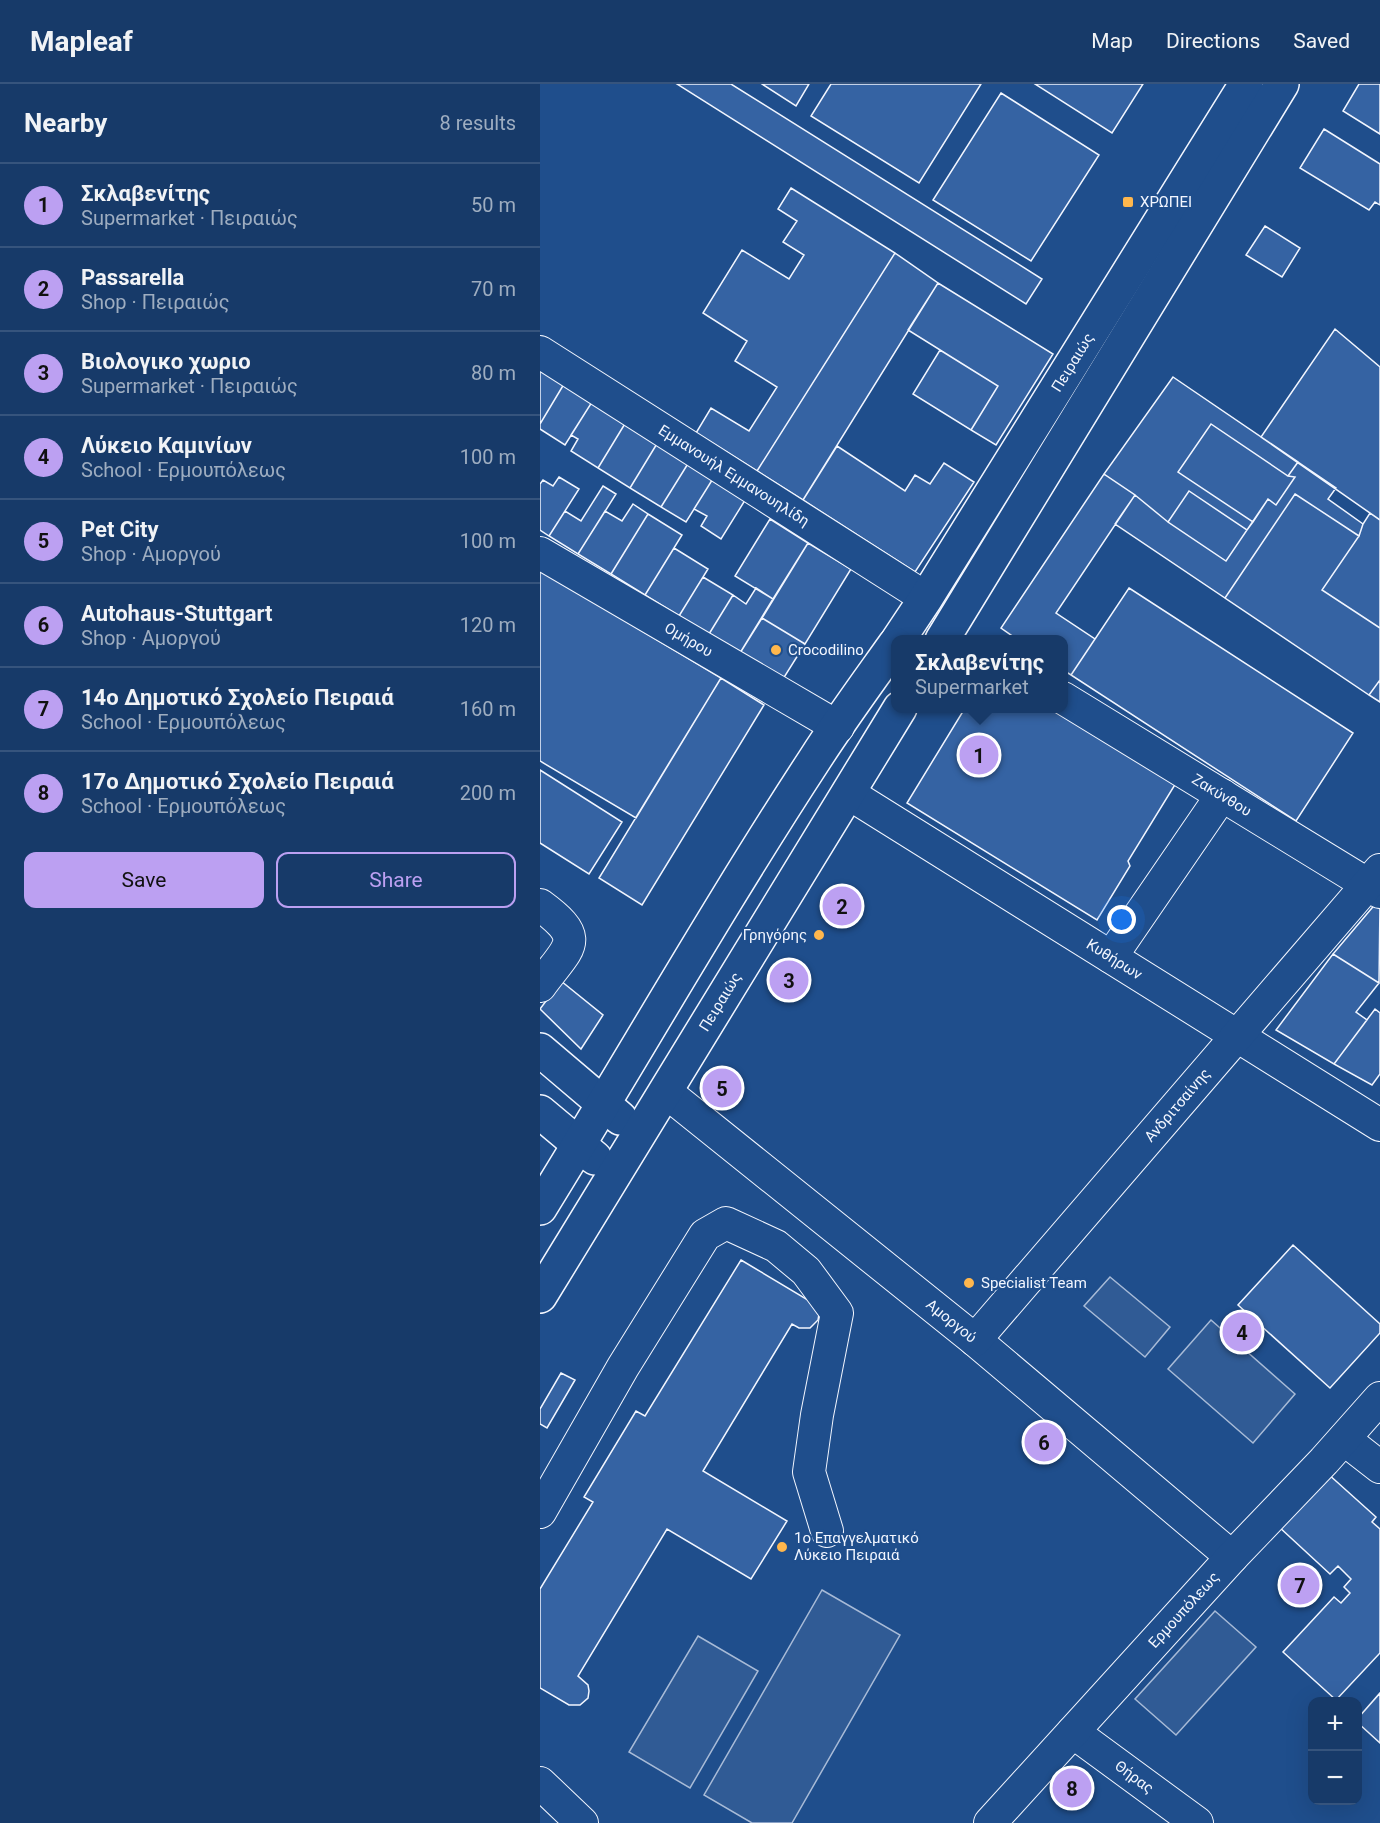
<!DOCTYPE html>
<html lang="en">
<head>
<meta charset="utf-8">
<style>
  body { margin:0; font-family:Roboto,sans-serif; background:#20416f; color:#f1f3f6 }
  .controls { position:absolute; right:18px; bottom:18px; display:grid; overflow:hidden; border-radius:12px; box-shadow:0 6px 24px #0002 }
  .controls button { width:54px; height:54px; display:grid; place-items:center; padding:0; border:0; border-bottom:2px solid #36547d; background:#173a69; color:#f1f3f6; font:30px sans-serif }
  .you { position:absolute; left:582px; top:836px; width:21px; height:21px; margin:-15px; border:4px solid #fff; border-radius:50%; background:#1a73e8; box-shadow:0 0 0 9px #1a73e833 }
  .badge { display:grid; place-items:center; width:39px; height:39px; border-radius:50%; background:#bca0f2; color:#111; font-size:20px; font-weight:700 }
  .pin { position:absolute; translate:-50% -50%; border:3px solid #fff; box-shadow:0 2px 6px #0006 }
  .popup { position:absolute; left:351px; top:551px; width:177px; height:78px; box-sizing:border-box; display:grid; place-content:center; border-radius:12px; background:#173a69; filter:drop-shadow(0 2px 4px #0005); font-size:20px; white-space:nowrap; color:#9eadc0 }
  .popup b { font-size:22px; color:#f1f3f6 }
  .popup::after { content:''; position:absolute; left:50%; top:100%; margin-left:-12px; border:12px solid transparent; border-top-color:#173a69 }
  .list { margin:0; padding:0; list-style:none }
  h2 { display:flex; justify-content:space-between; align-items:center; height:78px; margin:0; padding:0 24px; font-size:26px }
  h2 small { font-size:20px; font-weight:400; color:#9eadc0 }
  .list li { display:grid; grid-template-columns:39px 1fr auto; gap:18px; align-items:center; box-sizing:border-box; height:84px; padding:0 24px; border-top:2px solid #36547d }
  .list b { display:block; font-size:22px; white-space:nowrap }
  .list p { margin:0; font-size:20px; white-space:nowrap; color:#9eadc0 }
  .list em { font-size:20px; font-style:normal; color:#9eadc0 }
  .actions { display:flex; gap:12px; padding:18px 24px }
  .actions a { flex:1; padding:14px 0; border:2px solid #bca0f2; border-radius:12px; text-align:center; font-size:21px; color:#bca0f2 }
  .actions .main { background:#bca0f2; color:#111 }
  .map { position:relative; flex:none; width:840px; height:1739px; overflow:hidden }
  header { display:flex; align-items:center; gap:36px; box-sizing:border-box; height:84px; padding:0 30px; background:#173a69; border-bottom:2px solid #36547d }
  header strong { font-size:28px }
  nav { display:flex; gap:33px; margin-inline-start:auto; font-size:21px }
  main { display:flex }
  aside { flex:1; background:#173a69 }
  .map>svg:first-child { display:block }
  .built { fill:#305b95; stroke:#a8bbd7; stroke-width:1.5 }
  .building { fill:#3563a3; stroke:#f2f6ff; stroke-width:1.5 }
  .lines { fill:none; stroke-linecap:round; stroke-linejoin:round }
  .minor-casing { stroke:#f2f6ff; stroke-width:34 }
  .major-casing { stroke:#f2f6ff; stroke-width:36 }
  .minor { stroke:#1f4e8c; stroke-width:32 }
  .major { stroke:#1f4e8c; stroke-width:33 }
  .poi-dot { fill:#ffb74d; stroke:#1f4e8c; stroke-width:2 }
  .labels { text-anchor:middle; stroke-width:4.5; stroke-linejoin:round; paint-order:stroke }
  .poi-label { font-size:15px; fill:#f2f6ff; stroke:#1f4e8c; text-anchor:start }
  .street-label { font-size:15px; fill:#f2f6ff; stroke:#1f4e8c }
</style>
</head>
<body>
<header>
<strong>Mapleaf</strong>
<nav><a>Map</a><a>Directions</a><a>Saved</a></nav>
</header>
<main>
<aside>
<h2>Nearby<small>8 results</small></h2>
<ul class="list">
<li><span class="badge">1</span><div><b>Σκλαβενίτης</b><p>Supermarket · Πειραιώς</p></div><em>50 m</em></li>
<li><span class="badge">2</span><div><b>Passarella</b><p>Shop · Πειραιώς</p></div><em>70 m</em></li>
<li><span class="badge">3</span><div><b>Βιολογικο χωριο</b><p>Supermarket · Πειραιώς</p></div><em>80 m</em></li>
<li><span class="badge">4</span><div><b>Λύκειο Καμινίων</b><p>School · Ερμουπόλεως</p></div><em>100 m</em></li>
<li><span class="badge">5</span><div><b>Pet City</b><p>Shop · Αμοργού</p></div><em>100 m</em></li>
<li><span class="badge">6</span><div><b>Autohaus-Stuttgart</b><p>Shop · Αμοργού</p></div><em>120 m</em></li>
<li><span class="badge">7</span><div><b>14ο Δημοτικό Σχολείο Πειραιά</b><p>School · Ερμουπόλεως</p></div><em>160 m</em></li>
<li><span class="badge">8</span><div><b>17ο Δημοτικό Σχολείο Πειραιά</b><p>School · Ερμουπόλεως</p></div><em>200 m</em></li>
</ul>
<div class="actions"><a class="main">Save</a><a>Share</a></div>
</aside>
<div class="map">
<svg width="840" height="1739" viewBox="0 0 840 1739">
  <rect width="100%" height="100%" fill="#1f4e8c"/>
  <!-- built -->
  <path class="built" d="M570 1193 630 1243 605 1273 544 1222Z
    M671 1236 755 1310 713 1359 628 1285Z
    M282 1506 360 1551 252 1739H212L164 1711Z
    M675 1527 716 1563 636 1651 595 1615Z
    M158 1552 218 1587 150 1704 89 1668Z"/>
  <!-- building -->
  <path class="building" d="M137 0H191L502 195 486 220Z
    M222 0H269L256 22Z
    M291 0H441L379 99 271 32Z
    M495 0H603L572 49Z
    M819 0H840V50L803 27Z
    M461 9 559 71 491 177 393 116Z
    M784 45 840 80V121L835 118 829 126 760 84Z
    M251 104 355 169 217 387 156 349 171 324 209 347 237 303 195 277 207 257 163 229 202 166 249 195 264 171 243 158 257 137 238 125Z
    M725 142 760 164 742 193 706 171Z
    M355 169 398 199 263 416 217 387Z
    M398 199 513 270 456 361 431 346 458 302 368 246Z
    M795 245 840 283V436L721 353Z
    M400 266 458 302 431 346 373 310Z
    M0 286 24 300 0 340Z
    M633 293 758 378 748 392 671 340 638 388 713 438 707 446 649 407 628 438 595 411 564 390Z
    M24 300 52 318 25 361 0 345V340Z
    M52 318 86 338 58 384 31 367 38 355 31 351Z
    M86 338 118 358 90 404 58 384Z
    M671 340 748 392 755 393 736 421 728 415 713 438 638 388Z
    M118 358 149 378 121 423 90 404Z
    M297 362 365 407 375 391 390 400 404 379 434 398 375 488 263 416Z
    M149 378 174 393 146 438 121 423Z
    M758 378 796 404 788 415 823 440 819 452 755 410 685 514 575 440 595 411 628 438 686 477 728 415 736 421 755 393 748 392Z
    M564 390 595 411 516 529 555 555 531 591 523 586V556H478L461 544Z
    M19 393 39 405 9 452 0 446V400L3 396 13 402Z
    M174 393 207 413 181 455 161 442 167 432 154 425Z
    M63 402 76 410 38 470 9 452 25 427 41 437Z
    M649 407 707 446 686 477 628 438Z
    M755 410 819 452 782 506 840 544V596L829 611 685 514Z
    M93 420 108 430 71 490 38 470 65 427 82 437Z
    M830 429 840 436V544L782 506 819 452 823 440Z
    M108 430 142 451 105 511 71 490Z
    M230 435 268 459 233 515 195 492Z
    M268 459 311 485 265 560 222 534Z
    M134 464 168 485 139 532 105 511Z
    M0 486 181 594 96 734 0 677Z
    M163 493 193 511 169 550 139 532Z
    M216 504 233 515 200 569 169 550 193 511 206 520Z
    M589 504 813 649 756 737 531 591Z
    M222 534 265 560 243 595 200 569Z
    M181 594 224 621 102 821 59 794Z
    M840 596V618L829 611Z
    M425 624H514L636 699 588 777 590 782 557 836 367 719Z
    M0 686 82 738 49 790 0 759Z
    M837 818 840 820 839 899 793 870Z
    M793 870 839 899 816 928 827 936 794 980 736 946Z
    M21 897 63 931 41 965 0 925Z
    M835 925 840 929V990L832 1001 794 980Z
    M753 1161 840 1240V1249L790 1304 698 1221Z
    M201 1176 273 1219 279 1230 278 1236 270 1244H259L252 1240 163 1387 247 1437 211 1495 127 1445 38 1592 48 1601 49 1607 48 1614 40 1621H29L0 1604V1505L53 1418 44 1413 96 1327 105 1332Z
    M21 1289 35 1296 7 1344 0 1340V1325Z
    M787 1389 836 1433 832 1438 840 1445V1569L796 1616 743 1568 794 1513 801 1519 810 1509 804 1503 811 1495 798 1482 790 1490 738 1442Z
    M840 1609V1659L818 1639V1634Z"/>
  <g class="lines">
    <defs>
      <g id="minor">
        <path id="s1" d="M0 268 386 514"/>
        <path id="s2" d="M0 469 298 643"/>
        <path id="s3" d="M523 614 840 808"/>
        <path id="s4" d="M308 709 840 1041"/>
        <path d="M0 821C48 856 29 862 0 902"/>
        <path d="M571 873 682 711"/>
        <path id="s5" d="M126 1008 435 1256 692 1473"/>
        <path id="s6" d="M435 1256 840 786"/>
        <path d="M804 1355 840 1383"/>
        <path d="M0 1428 83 1283 165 1151 186 1139 236 1162 266 1187 297 1229 277 1331 269 1388 287 1447"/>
        <path id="s7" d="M533 1648 657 1739"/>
        <path d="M0 1699 42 1739"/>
        <path id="s8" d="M450 1739 692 1473 784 1377 840 1314"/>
      </g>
      <g id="major">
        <path id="s9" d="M358 556 386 514 706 0"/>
        <path d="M402 556 742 0"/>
        <path d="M0 966 80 1034"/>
        <path d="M0 1028 55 1074"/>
        <path d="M0 1124C92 975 179 822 275 675 300 636 328 598 355 560"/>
        <path id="s10" d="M0 1212 360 624"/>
      </g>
    </defs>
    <!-- minor casing -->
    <use href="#minor" class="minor-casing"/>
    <!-- major casing -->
    <use href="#major" class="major-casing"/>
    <!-- minor -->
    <use href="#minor" class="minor"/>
    <!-- major -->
    <use href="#major" class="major"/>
  </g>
  <!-- markers -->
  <g class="poi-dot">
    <rect x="582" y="112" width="12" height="12" rx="3"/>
    <circle cx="236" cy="566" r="6"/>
    <circle cx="279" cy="851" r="6"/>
    <circle cx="429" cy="1199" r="6"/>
    <circle cx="242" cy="1463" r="6"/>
  </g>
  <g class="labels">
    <!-- poi labels -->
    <g class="poi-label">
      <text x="600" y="123">ΧΡΩΠΕΙ</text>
      <text x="248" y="571">Crocodilino</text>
      <text x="267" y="856" text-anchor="end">Γρηγόρης</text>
      <text x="441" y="1204">Specialist Team</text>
      <text x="254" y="1459">1ο Επαγγελματικό<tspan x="254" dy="17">Λύκειο Πειραιά</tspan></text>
    </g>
    <!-- street labels -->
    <g class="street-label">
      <text dy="5" stroke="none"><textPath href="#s9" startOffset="328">Πειραιώς</textPath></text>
      <text dy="5" stroke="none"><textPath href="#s1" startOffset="230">Εμμανουήλ Εμμανουηλίδη</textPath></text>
      <text dy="5" stroke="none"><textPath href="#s2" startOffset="172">Ομήρου</textPath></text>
      <text dy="5" stroke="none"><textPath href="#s3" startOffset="186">Ζακύνθου</textPath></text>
      <text dy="5" stroke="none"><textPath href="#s4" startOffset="314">Κυθήρων</textPath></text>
      <text dy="5" stroke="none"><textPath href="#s10" startOffset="345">Πειραιώς</textPath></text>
      <text dy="5" stroke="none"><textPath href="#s6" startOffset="310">Ανδριτσαίνης</textPath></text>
      <text dy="5" stroke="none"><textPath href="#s5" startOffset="366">Αμοργού</textPath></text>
      <text dy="5" stroke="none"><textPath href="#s8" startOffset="288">Ερμουπόλεως</textPath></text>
      <text dy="5" stroke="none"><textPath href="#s7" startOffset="76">Θήρας</textPath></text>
    </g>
  </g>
</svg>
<div class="controls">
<button>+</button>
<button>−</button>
</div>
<div class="you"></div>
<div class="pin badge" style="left:439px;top:671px">1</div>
<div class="popup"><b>Σκλαβενίτης</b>Supermarket</div>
<div class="pin badge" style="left:302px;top:822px">2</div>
<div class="pin badge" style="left:249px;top:896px">3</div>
<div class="pin badge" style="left:702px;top:1248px">4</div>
<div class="pin badge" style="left:182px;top:1004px">5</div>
<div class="pin badge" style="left:504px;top:1358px">6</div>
<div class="pin badge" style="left:760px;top:1501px">7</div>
<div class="pin badge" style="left:532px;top:1704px">8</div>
</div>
</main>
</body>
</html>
